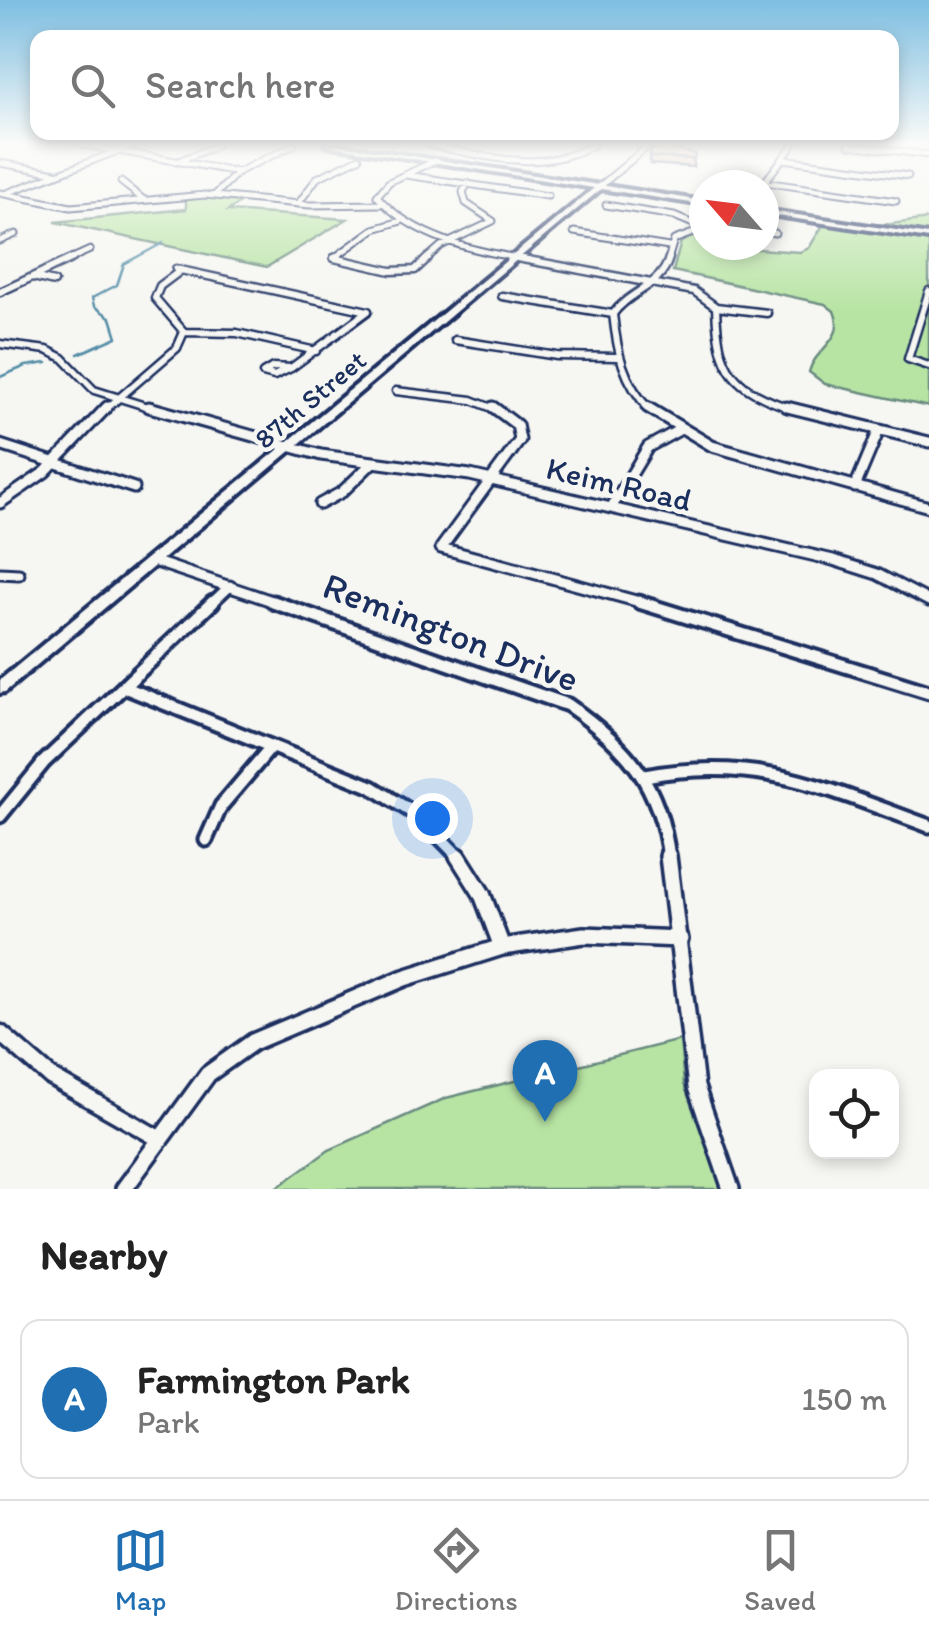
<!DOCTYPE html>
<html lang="en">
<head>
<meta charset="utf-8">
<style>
  body { margin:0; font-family:Itim,sans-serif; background:#f6f6f6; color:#222 }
  .controls { position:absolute; right:30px; bottom:30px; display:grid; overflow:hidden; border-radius:20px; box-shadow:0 5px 15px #0003 }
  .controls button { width:90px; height:90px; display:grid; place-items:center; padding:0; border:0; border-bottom:2px solid #e0e0e0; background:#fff; color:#222; font:50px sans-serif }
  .compass { position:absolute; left:689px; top:170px; width:90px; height:90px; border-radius:50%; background:#fff; box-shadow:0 5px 15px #0003; rotate:298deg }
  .you { position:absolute; left:432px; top:818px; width:35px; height:35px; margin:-25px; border:8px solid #fff; border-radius:50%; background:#1a73e8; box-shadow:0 0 0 15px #1a73e833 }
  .badge { display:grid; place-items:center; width:65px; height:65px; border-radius:50%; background:#1f6fb2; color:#fff; font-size:32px; font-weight:700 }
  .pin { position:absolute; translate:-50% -82px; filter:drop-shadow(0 2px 5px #0008) }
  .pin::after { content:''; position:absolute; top:52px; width:35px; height:30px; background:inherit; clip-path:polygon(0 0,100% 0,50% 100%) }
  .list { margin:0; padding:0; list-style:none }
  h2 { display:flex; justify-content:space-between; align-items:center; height:130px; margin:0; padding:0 40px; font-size:42px }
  h2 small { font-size:32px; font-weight:400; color:#767676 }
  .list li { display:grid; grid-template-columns:65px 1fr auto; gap:30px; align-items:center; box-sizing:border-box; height:160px; margin:0 20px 20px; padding:0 20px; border:2px solid #e0e0e0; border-radius:20px }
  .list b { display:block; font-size:38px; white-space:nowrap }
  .list p { margin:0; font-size:32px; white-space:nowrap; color:#767676 }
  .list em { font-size:32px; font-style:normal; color:#767676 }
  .icon { flex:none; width:55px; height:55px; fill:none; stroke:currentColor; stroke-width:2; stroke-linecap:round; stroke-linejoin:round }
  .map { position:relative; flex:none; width:929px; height:1189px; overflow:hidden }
  .search { position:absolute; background:#fff; box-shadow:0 5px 15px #0003; left:30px; right:30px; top:30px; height:110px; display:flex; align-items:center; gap:25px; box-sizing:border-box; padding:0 35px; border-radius:20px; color:#767676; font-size:38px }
  .sheet { height:310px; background:#fff }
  nav { display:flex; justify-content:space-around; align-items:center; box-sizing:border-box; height:140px; border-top:2px solid #e0e0e0; background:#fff; font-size:28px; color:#767676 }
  nav a { display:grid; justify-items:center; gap:5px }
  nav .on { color:#1f6fb2 }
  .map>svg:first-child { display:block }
  .green { fill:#b7e4a3; stroke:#698a80; stroke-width:2.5 }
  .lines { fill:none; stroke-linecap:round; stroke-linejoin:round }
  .stream { stroke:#568ea7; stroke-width:2.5 }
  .minor-far4-casing { stroke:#1b2f5e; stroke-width:9 }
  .minor-far3-casing { stroke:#1b2f5e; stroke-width:11 }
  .minor-far2-casing { stroke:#1b2f5e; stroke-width:15 }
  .minor-far1-casing { stroke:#1b2f5e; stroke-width:19 }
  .minor-casing { stroke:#1b2f5e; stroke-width:22 }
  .tertiary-casing { stroke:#1b2f5e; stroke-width:8 }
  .minor-far4 { stroke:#f6f6f2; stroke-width:5 }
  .minor-far3 { stroke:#f6f6f2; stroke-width:6 }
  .minor-far2 { stroke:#f6f6f2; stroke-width:9 }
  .minor-far1 { stroke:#f6f6f2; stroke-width:11 }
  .minor { stroke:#f6f6f2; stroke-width:15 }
  .tertiary { fill:#f6f6f2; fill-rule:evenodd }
  .wall { fill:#d2a58e; stroke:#1b2f5e; stroke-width:2.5 }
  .building { fill:#f4c0a5; stroke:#1b2f5e; stroke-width:2.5 }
  .labels { text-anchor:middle; stroke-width:9; stroke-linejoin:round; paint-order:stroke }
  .far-street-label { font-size:28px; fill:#1b2f5e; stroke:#f6f6f2 }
  .street-label { font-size:32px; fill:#1b2f5e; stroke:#f6f6f2 }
  .near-street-label { font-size:38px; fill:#1b2f5e; stroke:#f6f6f2 }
</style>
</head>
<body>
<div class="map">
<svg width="929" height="1189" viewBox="0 0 929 1189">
  <rect width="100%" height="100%" fill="#f6f6f2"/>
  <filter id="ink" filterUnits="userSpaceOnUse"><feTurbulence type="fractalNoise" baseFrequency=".01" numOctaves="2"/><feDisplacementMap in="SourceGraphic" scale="20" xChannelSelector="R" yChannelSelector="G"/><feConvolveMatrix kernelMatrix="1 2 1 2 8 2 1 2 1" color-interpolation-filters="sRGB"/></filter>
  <g filter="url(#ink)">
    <!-- green -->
    <path class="green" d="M186 197 245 199 228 211 347 219 267 267 55 222 186 209Z
      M929 219V407L825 384 809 372C815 348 847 340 834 311L825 304 673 271 681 242 702 232 704 245 800 252 809 248 823 225 891 224Z
      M680 1040 684 1084 722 1189H275L329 1150 446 1098Z"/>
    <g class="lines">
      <!-- stream -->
      <path class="stream" d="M78 354 117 337 111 318 94 306 92 298 117 285 124 264 163 243
        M0 377 26 366 47 363"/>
      <defs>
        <path id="minor-far4" d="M84 145 238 172
          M429 145C484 156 541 174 593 145
          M849 145 929 155
          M783 159 908 176
          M435 161 389 182 377 196C414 239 475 251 529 260
          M176 162 216 146
          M0 163 56 173
          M406 175 548 196
          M121 182 144 200
          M764 182 896 201
          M763 184 793 145
          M599 187 649 145
          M0 193 71 207 205 195 310 205 381 204
          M4 194 134 145
          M215 195 238 172 294 145
          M298 204 317 178 359 158
          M606 205 674 216 703 228
          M764 231 775 233
          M574 232 669 247
          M0 241 16 234
          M68 260 90 250
          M345 260 334 258 374 229 401 221
          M425 260 441 246 493 221 466 203 463 192 468 183
          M668 260 674 240 704 229"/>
        <path id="minor-far3" d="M334 258 391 271 415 270 428 258
          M517 258 694 291 716 307C718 371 732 389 795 410
          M176 269 368 311 291 368
          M33 277 54 282
          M929 291 908 359 929 366
          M0 292 73 258
          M502 296 613 314
          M716 307 767 313
          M184 332 237 333 316 351
          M455 340 557 356 617 357
          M0 344 47 350 63 358 94 390 158 410
          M273 367 291 368 274 376 263 373Z
          M396 391 472 400 497 410
          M105 410 177 348 184 332 155 298 160 286 180 271
          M650 410C623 382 617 351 613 314 629 291 661 287 669 258"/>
        <path id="minor-far2" d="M149 407 321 455 470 475 833 560 877 574 929 601
          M493 407 517 425 520 440 441 548 647 604
          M647 407 712 446 929 507
          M787 407 929 442
          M0 445 134 488
          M855 487 879 430
          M0 503 45 472 107 407
          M320 504 342 492 372 463
          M611 508 648 447 679 430
          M153 561 281 604
          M0 573 19 574
          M211 604 230 586"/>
        <path id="minor-far1" d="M273 602 568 705C628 747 660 784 669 858
          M639 602 929 692
          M124 687 372 787 420 817 460 858
          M645 776C760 755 824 788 929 826
          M0 816 44 762 213 602
          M206 840 221 806 271 747"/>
        <path id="minor" d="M458 856 482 894 502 947
          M668 856 696 1087 731 1189
          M0 1033 51 1077 158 1138
          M124 1189 208 1074 253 1042 404 978 502 947 584 935 680 939"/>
        <path id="tertiary" d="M326 145H340L704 201V205L601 189 5 692 0 693V680L594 188Z
          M764 210 929 235V239L764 214Z"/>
      </defs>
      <!-- minor-far4 casing -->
      <use href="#minor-far4" class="minor-far4-casing"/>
      <!-- minor-far3 casing -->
      <use href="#minor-far3" class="minor-far3-casing"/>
      <!-- minor-far2 casing -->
      <use href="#minor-far2" class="minor-far2-casing"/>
      <!-- minor-far1 casing -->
      <use href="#minor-far1" class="minor-far1-casing"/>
      <!-- minor casing -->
      <use href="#minor" class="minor-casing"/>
      <!-- tertiary casing -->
      <use href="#tertiary" class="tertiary-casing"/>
      <!-- minor-far4 -->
      <use href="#minor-far4" class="minor-far4"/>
      <!-- minor-far3 -->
      <use href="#minor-far3" class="minor-far3"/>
      <!-- minor-far2 -->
      <use href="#minor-far2" class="minor-far2"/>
      <!-- minor-far1 -->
      <use href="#minor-far1" class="minor-far1"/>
      <!-- minor -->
      <use href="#minor" class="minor"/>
      <!-- tertiary -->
      <use href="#tertiary" class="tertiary"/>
    </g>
    <!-- wall -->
    <path class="wall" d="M650 150 695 154 693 167 650 164Z"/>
    <!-- building -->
    <path class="building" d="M663 146 695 154 694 159 651 157 650 150Z"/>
  </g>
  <!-- sky -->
  <linearGradient id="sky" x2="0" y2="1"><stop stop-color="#7dbee1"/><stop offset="0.46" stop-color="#fbfbf9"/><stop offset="1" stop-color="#fbfbf9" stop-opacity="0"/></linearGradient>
  <rect width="929" height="312" fill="url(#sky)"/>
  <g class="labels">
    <!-- far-street labels -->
    <g class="far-street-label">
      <text transform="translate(310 399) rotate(-40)" y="10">87th Street</text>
    </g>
    <!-- street labels -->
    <g class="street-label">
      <text transform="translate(619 484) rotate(13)" y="11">Keim Road</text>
    </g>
    <!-- near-street labels -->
    <g class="near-street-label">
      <text transform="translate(451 632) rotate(21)" y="13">Remington Drive</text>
    </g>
  </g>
</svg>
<div class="controls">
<button><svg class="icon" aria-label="locate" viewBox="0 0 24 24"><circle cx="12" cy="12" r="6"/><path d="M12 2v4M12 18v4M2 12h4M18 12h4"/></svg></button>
</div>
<svg class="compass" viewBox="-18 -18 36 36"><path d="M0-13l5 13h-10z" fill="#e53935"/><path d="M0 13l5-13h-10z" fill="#767676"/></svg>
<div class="you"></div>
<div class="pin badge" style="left:545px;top:1122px">A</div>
<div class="search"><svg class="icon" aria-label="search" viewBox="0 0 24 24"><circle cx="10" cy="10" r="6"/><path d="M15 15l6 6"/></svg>Search here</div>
</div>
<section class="sheet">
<h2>Nearby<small></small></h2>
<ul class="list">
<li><span class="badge">A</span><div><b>Farmington Park</b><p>Park</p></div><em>150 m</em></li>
</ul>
</section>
<nav>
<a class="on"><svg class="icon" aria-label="map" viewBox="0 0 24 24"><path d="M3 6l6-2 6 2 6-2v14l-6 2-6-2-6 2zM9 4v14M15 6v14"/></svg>Map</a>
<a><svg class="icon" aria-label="directions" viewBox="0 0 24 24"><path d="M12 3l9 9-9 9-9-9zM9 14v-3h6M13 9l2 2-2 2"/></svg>Directions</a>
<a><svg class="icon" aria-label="saved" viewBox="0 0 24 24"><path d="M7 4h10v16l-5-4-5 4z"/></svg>Saved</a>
</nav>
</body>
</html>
